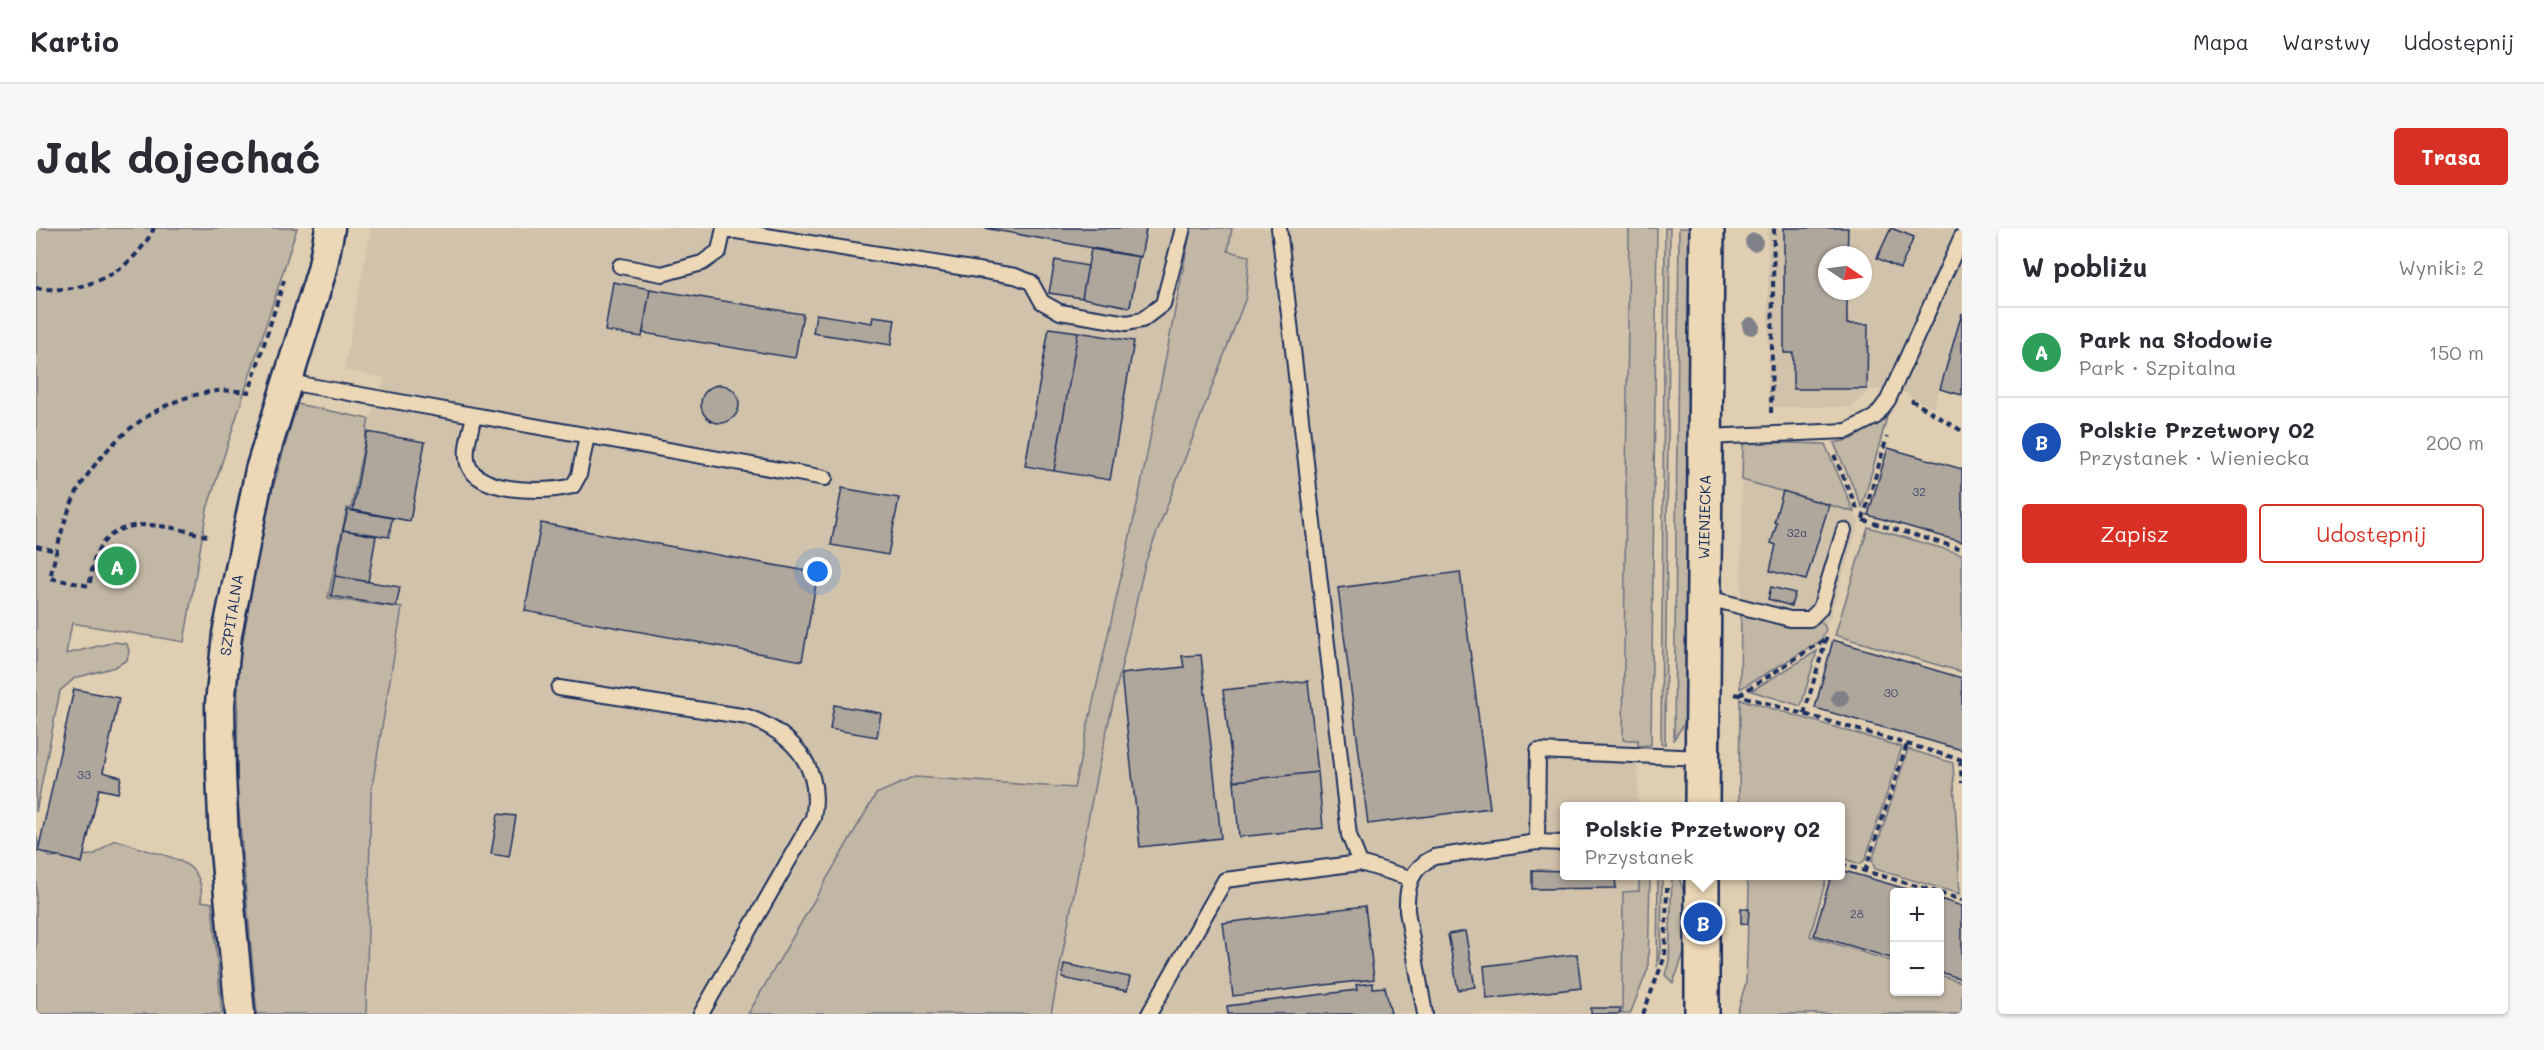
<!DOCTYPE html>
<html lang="pl">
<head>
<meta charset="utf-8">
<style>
  body { margin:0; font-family:Mali,sans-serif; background:#f7f7f7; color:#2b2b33 }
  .controls { position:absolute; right:18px; bottom:18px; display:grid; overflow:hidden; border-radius:6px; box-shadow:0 2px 4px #0004 }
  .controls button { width:54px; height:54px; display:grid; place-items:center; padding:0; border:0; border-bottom:2px solid #e1e1e2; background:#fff; color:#2b2b33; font:30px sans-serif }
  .compass { position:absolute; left:1782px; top:18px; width:54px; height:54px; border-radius:50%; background:#fff; box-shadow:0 2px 4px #0004; rotate:103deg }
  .you { position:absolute; left:782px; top:344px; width:21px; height:21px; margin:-15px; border:4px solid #fff; border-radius:50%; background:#1a73e8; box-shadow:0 0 0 9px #1a73e833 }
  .badge { display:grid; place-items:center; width:39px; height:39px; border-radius:50%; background:#d93025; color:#fff; font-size:20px; font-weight:700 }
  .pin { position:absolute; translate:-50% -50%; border:3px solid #fff; box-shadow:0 2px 6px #0006 }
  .popup { position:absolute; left:1524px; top:574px; width:285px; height:78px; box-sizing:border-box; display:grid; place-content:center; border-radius:6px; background:#fff; filter:drop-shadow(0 2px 4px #0005); font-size:20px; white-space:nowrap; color:#7c7c81 }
  .popup b { font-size:22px; color:#2b2b33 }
  .popup::after { content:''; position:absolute; left:50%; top:100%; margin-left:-12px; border:12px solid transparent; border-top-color:#fff }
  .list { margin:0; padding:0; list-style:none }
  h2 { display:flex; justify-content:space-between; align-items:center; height:78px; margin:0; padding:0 24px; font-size:26px }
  h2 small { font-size:20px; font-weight:400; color:#7c7c81 }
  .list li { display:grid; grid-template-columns:39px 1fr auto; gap:18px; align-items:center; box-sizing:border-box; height:90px; padding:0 24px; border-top:2px solid #e1e1e2 }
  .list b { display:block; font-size:22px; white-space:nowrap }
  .list p { margin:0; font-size:20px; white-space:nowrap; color:#7c7c81 }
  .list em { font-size:20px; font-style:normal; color:#7c7c81 }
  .actions { display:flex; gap:12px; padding:18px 24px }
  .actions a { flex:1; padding:14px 0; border:2px solid #d93025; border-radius:6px; text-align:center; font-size:21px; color:#d93025 }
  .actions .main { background:#d93025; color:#fff }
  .map { position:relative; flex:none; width:1926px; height:786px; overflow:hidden; border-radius:6px }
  header { display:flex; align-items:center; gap:36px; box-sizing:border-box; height:84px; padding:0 30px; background:#fff; border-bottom:2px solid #e1e1e2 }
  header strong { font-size:28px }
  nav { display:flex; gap:33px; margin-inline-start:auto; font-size:21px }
  .intro { display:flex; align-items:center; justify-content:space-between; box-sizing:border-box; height:144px; padding:0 36px }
  h1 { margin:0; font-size:42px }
  .button { padding:15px 27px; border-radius:6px; background:#d93025; color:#fff; font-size:21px; font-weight:700 }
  main { display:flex; gap:36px; padding:0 36px }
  aside { flex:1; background:#fff; border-radius:6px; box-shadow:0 2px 4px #0004 }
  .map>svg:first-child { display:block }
  .built { fill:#d1c2ab; fill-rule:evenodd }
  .green { fill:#c2b6a4; stroke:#6e7281; stroke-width:1.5 }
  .building { fill:#afa69c; stroke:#1b2f5e; stroke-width:1.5 }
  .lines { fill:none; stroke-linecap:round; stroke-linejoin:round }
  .lane-casing { stroke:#1b2f5e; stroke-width:18 }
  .street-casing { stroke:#1b2f5e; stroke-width:33 }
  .secondary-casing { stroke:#1b2f5e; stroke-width:38 }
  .path { stroke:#1b2f5e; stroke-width:4; stroke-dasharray:6 4.5; stroke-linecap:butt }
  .lane { stroke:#ecd8b6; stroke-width:14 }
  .street { stroke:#ecd8b6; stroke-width:28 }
  .secondary { stroke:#ecd8b6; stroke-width:33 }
  .tree { fill:#818289 }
  .labels { text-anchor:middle; stroke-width:6; stroke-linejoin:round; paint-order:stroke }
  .number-label { font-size:12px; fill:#404d6e }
  .street-label { font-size:15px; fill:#1b2f5e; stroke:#ecd8b6 }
</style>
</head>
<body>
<header>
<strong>Kartio</strong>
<nav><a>Mapa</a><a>Warstwy</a><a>Udostępnij</a></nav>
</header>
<div class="intro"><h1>Jak dojechać</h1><a class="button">Trasa</a></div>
<main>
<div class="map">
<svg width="1926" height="786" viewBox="0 0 1926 786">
  <rect width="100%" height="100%" fill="#dfceb1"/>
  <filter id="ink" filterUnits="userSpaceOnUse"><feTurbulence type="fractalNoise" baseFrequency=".0167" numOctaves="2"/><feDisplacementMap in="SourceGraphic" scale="12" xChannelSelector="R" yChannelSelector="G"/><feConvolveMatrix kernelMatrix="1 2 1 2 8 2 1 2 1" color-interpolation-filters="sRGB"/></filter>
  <g filter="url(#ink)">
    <!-- built -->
    <path class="built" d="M335 0H1155L1102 272 1038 560 879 549 840 566 712 786H330L335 565 366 381 292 370 311 280H315L333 191 349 150 308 142Z
      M1196 0H1593L1587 511 1602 512V578H1529V648H1603V663L1587 665 1586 786H1015L1061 545 1109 336 1210 69 1192 23Z
      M1732 0H1926V86L1897 180 1861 161H1835L1816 179H1732ZM1791 27H1827V63H1791Z
      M1706 252 1818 284 1823 294 1790 401 1786 395 1765 399 1705 385Z"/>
    <!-- green -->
    <path class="green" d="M0 0H261L171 281 148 414 36 395 30 426 79 414 91 416 93 423 91 432 79 439 39 450 24 463 0 584Z
      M1155 0H1196L1192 23 1213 28 1210 69 1109 336 1061 545 1015 786H712L840 566 879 549 1038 560 1102 272Z
      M1593 0H1621L1615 517 1602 518V512H1587Z
      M1629 0H1634L1629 516H1625Z
      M1643 0H1655L1650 493 1638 511Z
      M261 176 333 191 315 281 311 280 292 370 366 380 335 565 330 786H221L201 562 202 443 226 298Z
      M1851 189 1826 279 1798 215 1816 211Z
      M1717 214 1789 216 1818 284 1706 252 1707 216Z
      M1832 299 1926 326V444L1799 407Z
      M1705 385 1764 399 1786 394 1790 401 1785 413 1704 461Z
      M1781 423 1765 478 1715 463Z
      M1704 471 1866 519 1829 632 1824 636 1805 630V578H1703Z
      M1872 521 1917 535 1924 666 1839 641 1836 633Z
      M0 605 3 620 14 629 58 627 78 612C90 613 98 619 110 622 139 630 170 636 165 673L176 675 186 786H0Z
      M1603 648H1614L1612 741 1594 786H1586L1587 664 1603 663Z
      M1622 648H1626L1625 719 1621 739Z
      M1636 648H1641C1651 659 1652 708 1648 723 1645 734 1641 745 1637 755L1629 747 1633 733Z
      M1710 648H1791L1774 708 1858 734V764H1904V747L1926 754V786H1701L1710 754 1713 663Z"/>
    <!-- building -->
    <path class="building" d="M948 0H1106L1110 1 1105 29Z
      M1748 0H1812L1811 27H1791V63H1811V96H1832L1831 161H1757V125H1748Z
      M1855 0 1878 9 1864 41 1841 30Z
      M1055 21 1103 29 1094 79 1046 70Z
      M1019 32 1052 38 1046 70 1013 65Z
      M577 54 614 61 606 109 569 103Z
      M614 61 767 86 759 130 607 105Z
      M1926 85V167L1904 161Z
      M780 86 836 95 837 88 859 91 855 117 777 105Z
      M1013 100 1042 104 1018 243 989 238Z
      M1042 104 1098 113 1074 252 1018 243Z
      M665 176a19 19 0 1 1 38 0a19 19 0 1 1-38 0Z
      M331 204 389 214 374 293 317 282Z
      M1852 220 1926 241V314L1832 287Z
      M806 260 863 270 852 327 795 317Z
      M1747 263 1793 277 1770 352 1734 343 1740 317 1735 315 1741 295 1738 294Z
      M312 282 356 290 353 309 307 302Z
      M505 295 782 345 766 433 489 383Z
      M307 302 340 308 332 354 299 348Z
      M1424 344 1454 580 1332 596 1302 360Z
      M299 348 364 359 360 379 295 368Z
      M1735 359 1759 365 1755 378 1732 371Z
      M1797 412 1926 450V522L1779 480Z
      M1165 427 1185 610 1104 619 1085 446 1148 439 1146 428Z
      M1272 453 1282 544 1198 553 1187 462Z
      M38 461 83 470 67 544 85 549 82 565 63 561 46 635 2 623Z
      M798 477 845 485 841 509 794 501Z
      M1282 544 1287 600 1203 609 1198 553Z
      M462 586 480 588 473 629 455 626Z
      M1496 642 1529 643V648H1579L1580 660 1496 661Z
      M1805 642 1881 664H1858V731L1778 707 1795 648H1805Z
      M1904 671 1926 678V751L1904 744Z
      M1329 678 1338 751 1197 768 1187 695Z
      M1705 681H1713L1712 696 1705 695Z
      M1429 703 1439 759 1422 762 1412 706Z
      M1541 726 1545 760 1451 771 1448 738Z
      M1028 736 1094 749 1091 763 1026 750Z
      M1337 755V760L1349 759 1355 786H1192L1191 778 1321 762 1320 757Z
      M1555 780H1584V786H1555Z"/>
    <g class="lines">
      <defs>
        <path id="lane" d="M1243 0 1313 607 1324 635 1374 650
          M688 1 979 48 995 54 1006 74 1024 84 1091 95 1106 92 1127 76 1147 0
          M584 38 626 46 666 35 683 23 688 0
          M252 154 789 250
          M438 188C435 203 425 228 435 242 453 266 512 264 537 258L543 247 551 208
          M1670 209 1811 203 1839 189 1852 172 1926 8
          M1668 369 1754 391H1774L1784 381 1808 302
          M523 460 712 489C757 506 787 539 777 590L665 786
          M1501 614 1529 615
          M1113 786 1189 652 1324 635
          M1389 786 1371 683C1370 658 1375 640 1398 629L1501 614 1502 523 1667 530"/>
        <path id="street" d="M204 786 188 612 185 545 184 476 191 406 224 242 286 42 294 0"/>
        <path id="secondary" d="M1666 578 1671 0
          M1666 786V648"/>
      </defs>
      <!-- lane casing -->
      <use href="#lane" class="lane-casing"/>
      <!-- street casing -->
      <use href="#street" class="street-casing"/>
      <!-- secondary casing -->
      <use href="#secondary" class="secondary-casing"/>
      <!-- path -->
      <path class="path" d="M0 60C48 67 96 45 118 0
        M1875 172 1926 203
        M1735 185 1738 0
        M1798 227 1822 283
        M1827 291 1851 209
        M1827 292 1926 321
        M171 308C137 300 85 282 62 322 56 332 56 347 53 358L14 350C21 321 27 292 40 266 68 214 121 169 181 163 191 162 203 163 213 164L249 49
        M0 318 20 323
        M1699 466 1926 532
        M1703 467 1790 411
        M1768 486 1791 408
        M1924 532 1926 555
        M1805 636 1901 664
        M1829 643 1871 516
        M1904 665 1926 672
        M1607 786 1629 728 1631 660"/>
      <!-- lane -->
      <use href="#lane" class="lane"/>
      <!-- street -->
      <use href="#street" class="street"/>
      <!-- secondary -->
      <use href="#secondary" class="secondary"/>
    </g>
    <!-- trees -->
    <g class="tree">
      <circle cx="1718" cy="14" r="9"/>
      <circle cx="1715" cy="98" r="9"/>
      <circle cx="1804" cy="470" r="9"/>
    </g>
  </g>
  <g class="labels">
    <!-- number labels -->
    <g class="number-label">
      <text x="1883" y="268">32</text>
      <text x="1761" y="309">32a</text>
      <text x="1855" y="469">30</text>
      <text x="48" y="551">33</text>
      <text x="1821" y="690">28</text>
    </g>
    <!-- street labels -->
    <g class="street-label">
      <text transform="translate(1669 289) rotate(-89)" y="5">WIENIECKA</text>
      <text transform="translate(196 387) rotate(-81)" y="5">SZPITALNA</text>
    </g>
  </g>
</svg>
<div class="controls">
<button>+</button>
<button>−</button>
</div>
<svg class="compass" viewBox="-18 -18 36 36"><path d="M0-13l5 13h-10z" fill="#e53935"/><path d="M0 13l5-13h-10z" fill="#7c7c81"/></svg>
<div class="you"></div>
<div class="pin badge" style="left:81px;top:338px;background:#2e9e5b">A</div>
<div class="pin badge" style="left:1667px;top:694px;background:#1a4fb4">B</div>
<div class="popup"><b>Polskie Przetwory 02</b>Przystanek</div>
</div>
<aside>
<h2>W pobliżu<small>Wyniki: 2</small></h2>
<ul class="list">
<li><span class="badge" style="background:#2e9e5b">A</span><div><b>Park na Słodowie</b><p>Park · Szpitalna</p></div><em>150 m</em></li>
<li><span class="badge" style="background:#1a4fb4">B</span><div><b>Polskie Przetwory 02</b><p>Przystanek · Wieniecka</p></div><em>200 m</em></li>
</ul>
<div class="actions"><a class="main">Zapisz</a><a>Udostępnij</a></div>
</aside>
</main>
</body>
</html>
